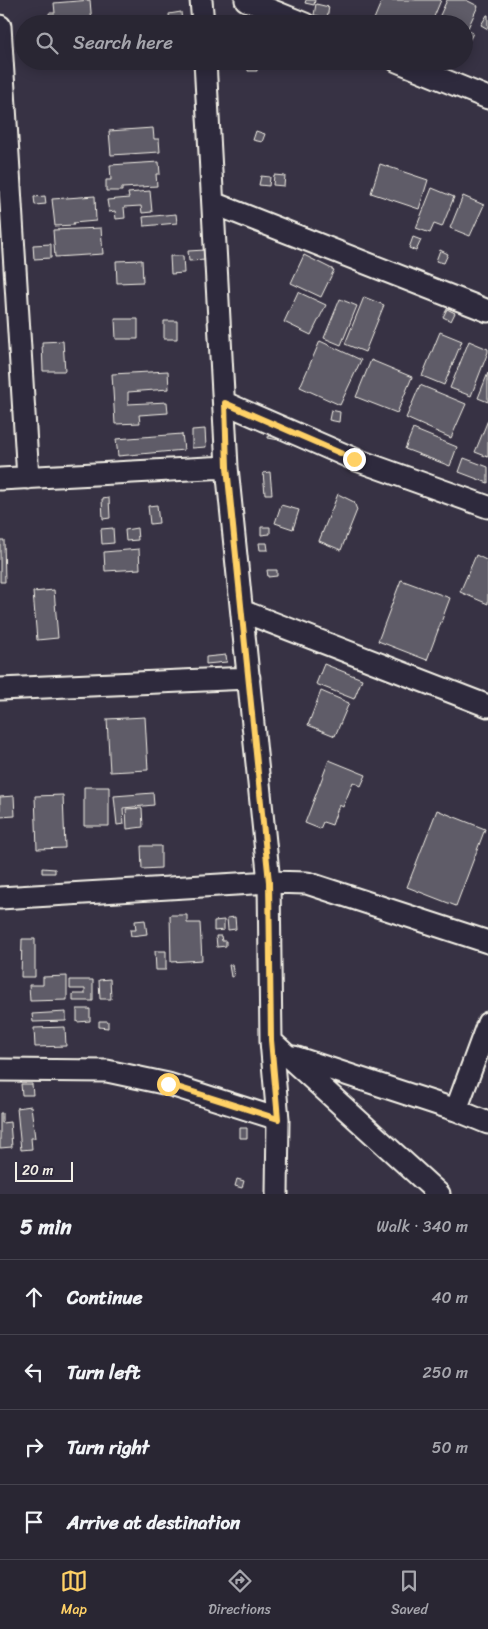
<!DOCTYPE html>
<html lang="en">
<head>
<meta charset="utf-8">
<style>
  body { margin:0; font-family:Sriracha,sans-serif; background:#35323f; color:#f1f3f6 }
  .scale { position:absolute; left:15px; bottom:12px; width:58px; box-sizing:border-box; padding-left:5px; border:2px solid #f4f1e8; border-top:0; font-size:14px; line-height:18px; white-space:nowrap; color:#f4f1e8; -webkit-text-stroke:4px #2f2a3d; paint-order:stroke }
  .stop { position:absolute; width:15px; height:15px; margin:-11px; border:4px solid #ffd166; border-radius:50%; background:#fff }
  .stop.end { background:#ffd166; border-color:#fff; box-shadow:0 1px 5px #0008 }
  .list { margin:0; padding:0; list-style:none }
  h2 { display:flex; justify-content:space-between; align-items:center; height:65px; margin:0; padding:0 20px; font-size:21px }
  h2 small { font-size:16px; font-weight:400; color:#a5a5ac }
  .list li { display:grid; grid-template-columns:32px 1fr auto; gap:15px; align-items:center; box-sizing:border-box; height:75px; padding:0 20px; border-top:1px solid #45434e }
  .list b { display:block; font-size:19px; white-space:nowrap }
  .list em { font-size:16px; font-style:normal; color:#a5a5ac }
  .icon { flex:none; width:28px; height:28px; fill:none; stroke:currentColor; stroke-width:2; stroke-linecap:round; stroke-linejoin:round }
  .map { position:relative; flex:none; width:488px; height:1194px; overflow:hidden }
  .search { position:absolute; background:#292633; box-shadow:0 2px 12px #0003; left:15px; right:15px; top:15px; height:55px; display:flex; align-items:center; gap:12px; box-sizing:border-box; padding:0 18px; border-radius:28px; color:#a5a5ac; font-size:19px }
  .sheet { height:365px; background:#292633 }
  nav { display:flex; justify-content:space-around; align-items:center; box-sizing:border-box; height:70px; border-top:1px solid #45434e; background:#292633; font-size:14px; color:#a5a5ac }
  nav a { display:grid; justify-items:center; gap:2px }
  nav .on { color:#ffd166 }
  .map>svg:first-child { display:block }
  .building { fill:#5f5c67; stroke:#f4f1e8 }
  .lines { fill:none; stroke-linecap:round; stroke-linejoin:round }
  .street-casing { stroke:#f4f1e8; stroke-width:25 }
  .street { stroke:#2f2a3d; stroke-width:21 }
  .route { stroke:#ffd166; stroke-width:6 }
</style>
</head>
<body>
<div class="map">
<svg width="488" height="1194" viewBox="0 0 488 1194">
  <rect width="100%" height="100%" fill="#373244"/>
  <filter id="ink" filterUnits="userSpaceOnUse"><feTurbulence type="fractalNoise" baseFrequency=".02" numOctaves="2"/><feDisplacementMap in="SourceGraphic" scale="10" xChannelSelector="R" yChannelSelector="G"/><feConvolveMatrix kernelMatrix="1 2 1 2 8 2 1 2 1" color-interpolation-filters="sRGB"/></filter>
  <g filter="url(#ink)">
    <!-- building -->
    <path class="building" d="M90 0 92 24H50L49 13H55L54 3Z
      M306 0H315L314 5 305 3Z
      M382 0H441L431 24H372Z
      M447 0H466L478 6 467 30 473 33 464 51V24H436Z
      M316 4 329 7 327 18 314 15Z
      M181 12 182 23 170 24 169 14Z
      M487 15H488V29L481 25Z
      M186 61H194V65L186 66Z
      M248 61H257V71H248Z
      M153 128 154 139H159L160 152 111 155 109 131Z
      M256 131 265 134 262 142 253 140Z
      M159 162 160 174H156L157 186 122 188V191H106V180H111L110 165Z
      M380 164 428 180 419 209 371 193Z
      M274 175 285 176 284 186 273 185Z
      M261 176 270 177 269 186 259 185Z
      M432 188 454 197 442 227 434 224 430 233 416 228Z
      M150 191 152 212 142 213 141 206 124 207 125 218 116 219 115 211 109 212 107 200 129 198 128 193Z
      M45 196 46 204 35 205 34 197Z
      M95 196 96 221 73 223 74 225 55 226 52 199Z
      M463 196 484 205 470 236 450 228Z
      M176 214 177 223 144 226 143 217Z
      M101 228 103 254 55 257 53 230Z
      M413 237 421 240 416 251 409 248Z
      M51 244V258L34 259 33 245Z
      M205 250 206 260 189 261 188 251Z
      M440 250 448 254 444 263 436 261Z
      M304 255 334 270 321 297 291 283Z
      M170 256H183L184 273 171 274Z
      M142 260 143 282 117 283 116 261Z
      M298 292 326 305 311 335 284 322Z
      M364 297 384 305 365 352 345 344Z
      M340 299 357 306 341 345 324 338Z
      M447 309 455 313 451 321 443 317Z
      M115 319H138V339H116Z
      M164 321H177V339H164Z
      M440 332 462 341 444 385 422 376Z
      M63 341 65 371H43L42 342Z
      M320 341 361 360 340 405 300 387Z
      M469 341 488 349V352L471 396 450 388Z
      M371 360 412 377 397 413 356 397Z
      M168 371 169 389 128 392V404L167 402 168 413 139 415 140 423 115 424 112 374Z
      M488 373V402L478 398Z
      M420 385 466 404 451 438 406 418Z
      M331 410 340 412 339 422 329 420Z
      M488 420V457L475 452Z
      M205 429 206 447 192 448V430Z
      M413 429 457 447 450 466 405 449Z
      M269 430 280 432 279 440 268 438Z
      M182 434 184 450 118 456 116 439Z
      M464 458 488 467V483L459 472Z
      M270 472 272 494H265L263 473Z
      M338 494 354 502 357 510 341 550 319 541Z
      M109 498 110 518 103 519 102 499Z
      M157 505 159 523 150 524 148 506Z
      M281 505 299 510 293 529 275 523Z
      M261 527H270V534L261 535Z
      M113 528 114 543 102 544 101 529Z
      M137 528 138 540 126 541 125 530Z
      M0 540H4L5 582H0Z
      M259 543H267L268 550H260Z
      M139 549 140 569 105 571 104 552Z
      M476 555 488 561V604L460 592Z
      M267 570H277V576L268 577Z
      M401 580 450 598 427 660 378 641Z
      M54 590 58 638 37 640 33 592Z
      M226 655 227 662 206 664V657Z
      M324 664 362 679 354 699 316 684Z
      M321 691 349 703 335 736 308 725Z
      M145 717 148 770 110 772 107 719Z
      M329 760 366 775 361 786 353 782 343 807 339 805 332 825 323 822 320 829 305 823Z
      M84 787H109V826H84Z
      M153 793 154 805 123 808 124 824 117 825 114 796Z
      M63 795 65 848 37 849 35 796Z
      M14 796 15 816 0 817V797Z
      M142 808 143 827 127 829 126 809Z
      M437 810 485 829 456 906 407 887Z
      M141 846H161V868L142 869Z
      M42 868 55 869V873H42Z
      M170 915H187V923H200L202 960 171 962Z
      M235 917 236 929 228 930 227 918Z
      M145 920 147 934 131 936 130 930H136L135 921Z
      M224 920V930L214 931V921Z
      M216 936H221L222 941H226V946L217 947Z
      M22 939H35V977H21Z
      M155 951H166V970H156Z
      M229 965H232L234 976 231 977Z
      M67 976V1000L30 1001 29 985H43V977Z
      M110 979 111 999H100L99 980Z
      M70 980H93V1001H73V994H85V989H70Z
      M77 1009H90V1021L77 1022Z
      M66 1012V1021L33 1022 32 1014Z
      M99 1021H108V1028L99 1027Z
      M65 1027 66 1046 35 1047 34 1028Z
      M21 1084H32L33 1095H22Z
      M31 1106 35 1138H31L32 1149 21 1150 17 1108Z
      M0 1113H2V1123L10 1122 12 1147 0 1148Z
      M240 1128H247V1138H240Z
      M237 1179 244 1181 242 1188 235 1186Z"/>
    <g class="lines">
      <defs>
        <path id="street" d="M201 0 203 24
          M246 0 305 24
          M0 26 28 478
          M205 61 227 467 269 882 271 1041 278 1119 277 1194
          M397 61 488 98
          M213 203 488 311
          M225 403 354 459 488 507
          M0 479 227 467
          M242 611 488 706
          M0 689 249 678
          M0 898 269 882 307 883 488 942
          M271 1041 439 1194
          M294 1057 456 1110 488 1123
          M0 1070 107 1071 168 1084 278 1119
          M456 1110 488 1023"/>
      </defs>
      <!-- street casing -->
      <use href="#street" class="street-casing"/>
      <!-- street -->
      <use href="#street" class="street"/>
    </g>
  </g>
  <g class="lines" filter="url(#ink)">
    <!-- route -->
    <path class="route" d="M168 1084 278 1119 271 1040 269 882 227 467 225 403 354 459"/>
  </g>
</svg>
<div class="scale">20 m</div>
<div class="stop" style="left:168px;top:1084px"></div>
<div class="stop end" style="left:354px;top:459px"></div>
<div class="search"><svg class="icon" aria-label="search" viewBox="0 0 24 24"><circle cx="10" cy="10" r="6"/><path d="M15 15l6 6"/></svg>Search here</div>
</div>
<section class="sheet">
<h2>5 min<small>Walk · 340 m</small></h2>
<ul class="list">
<li><svg class="icon" aria-label="ahead" viewBox="0 0 24 24"><path d="M12 20V5M6 11l6-6 6 6"/></svg><div><b>Continue</b></div><em>40 m</em></li>
<li><svg class="icon" aria-label="left" viewBox="0 0 24 24"><path d="M17 20v-9H6M10 6l-5 5 5 5"/></svg><div><b>Turn left</b></div><em>250 m</em></li>
<li><svg class="icon" aria-label="right" viewBox="0 0 24 24"><path d="M7 20v-9h11M14 6l5 5-5 5"/></svg><div><b>Turn right</b></div><em>50 m</em></li>
<li><svg class="icon" aria-label="arrive" viewBox="0 0 24 24"><path d="M6 21V4h12l-3 4 3 4H6"/></svg><div><b>Arrive at destination</b></div></li>
</ul>
</section>
<nav>
<a class="on"><svg class="icon" aria-label="map" viewBox="0 0 24 24"><path d="M3 6l6-2 6 2 6-2v14l-6 2-6-2-6 2zM9 4v14M15 6v14"/></svg>Map</a>
<a><svg class="icon" aria-label="directions" viewBox="0 0 24 24"><path d="M12 3l9 9-9 9-9-9zM9 14v-3h6M13 9l2 2-2 2"/></svg>Directions</a>
<a><svg class="icon" aria-label="saved" viewBox="0 0 24 24"><path d="M7 4h10v16l-5-4-5 4z"/></svg>Saved</a>
</nav>
</body>
</html>
